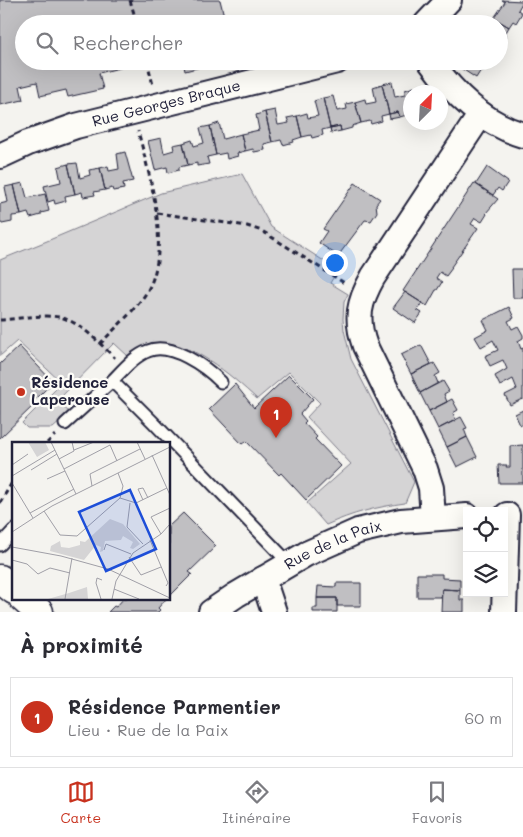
<!DOCTYPE html>
<html lang="fr">
<head>
<meta charset="utf-8">
<style>
  body { margin:0; font-family:Mali,sans-serif; background:#f7f7f7; color:#2b2b33 }
  .controls { position:absolute; right:15px; bottom:15px; display:grid; overflow:hidden; border-radius:0px; box-shadow:0 5px 20px #0002 }
  .controls button { width:45px; height:45px; display:grid; place-items:center; padding:0; border:0; border-bottom:1px solid #e1e1e2; background:#fff; color:#2b2b33; font:25px sans-serif }
  .compass { position:absolute; left:403px; top:85px; width:45px; height:45px; border-radius:50%; background:#fff; box-shadow:0 5px 20px #0002; rotate:24deg }
  .you { position:absolute; left:334px; top:262px; width:18px; height:18px; margin:-12px; border:4px solid #fff; border-radius:50%; background:#1a73e8; box-shadow:0 0 0 8px #1a73e833 }
  .badge { display:grid; place-items:center; width:32px; height:32px; border-radius:50%; background:#c8321e; color:#fff; font-size:16px; font-weight:700 }
  .pin { position:absolute; translate:-50% -41px; filter:drop-shadow(0 1px 2px #0008) }
  .pin::after { content:''; position:absolute; top:26px; width:18px; height:15px; background:inherit; clip-path:polygon(0 0,100% 0,50% 100%) }
  .list { margin:0; padding:0; list-style:none }
  h2 { display:flex; justify-content:space-between; align-items:center; height:65px; margin:0; padding:0 20px; font-size:21px }
  h2 small { font-size:16px; font-weight:400; color:#7c7c81 }
  .list li { display:grid; grid-template-columns:32px 1fr auto; gap:15px; align-items:center; box-sizing:border-box; height:80px; margin:0 10px 10px; padding:0 10px; border:1px solid #e1e1e2; border-radius:0px }
  .list b { display:block; font-size:19px; white-space:nowrap }
  .list p { margin:0; font-size:16px; white-space:nowrap; color:#7c7c81 }
  .list em { font-size:16px; font-style:normal; color:#7c7c81 }
  .icon { flex:none; width:28px; height:28px; fill:none; stroke:currentColor; stroke-width:2; stroke-linecap:round; stroke-linejoin:round }
  .map { position:relative; flex:none; width:523px; height:612px; overflow:hidden }
  .search { position:absolute; background:#fff; box-shadow:0 5px 20px #0002; left:15px; right:15px; top:15px; height:55px; display:flex; align-items:center; gap:12px; box-sizing:border-box; padding:0 18px; border-radius:28px; color:#7c7c81; font-size:19px }
  .sheet { height:155px; background:#fff }
  nav { display:flex; justify-content:space-around; align-items:center; box-sizing:border-box; height:70px; border-top:1px solid #e1e1e2; background:#fff; font-size:14px; color:#7c7c81 }
  nav a { display:grid; justify-items:center; gap:2px }
  nav .on { color:#c8321e }
  .map>svg:first-child { display:block }
  .green { fill:#d5d4d5; stroke:#7c7b88 }
  .building { fill:#c0bfc2; stroke:#22223b }
  .lines { fill:none; stroke-linecap:round; stroke-linejoin:round }
  .lane-casing { stroke:#22223b; stroke-width:15 }
  .street-casing { stroke:#22223b; stroke-width:28 }
  .secondary-casing { stroke:#22223b; stroke-width:31 }
  .path { stroke:#22223b; stroke-width:3; stroke-dasharray:5 4; stroke-linecap:butt }
  .lane { stroke:#fdfcf7; stroke-width:11 }
  .street { stroke:#fdfcf7; stroke-width:24 }
  .secondary { stroke:#fdfcf7; stroke-width:28 }
  .poi-dot { fill:#c8321e; stroke:#fdfcf7; stroke-width:2 }
  .labels { text-anchor:middle; stroke-width:4.5; stroke-linejoin:round; paint-order:stroke }
  .street-label { font-size:15px; fill:#22223b; stroke:#fdfcf7 }
  .poi-label { font-size:15px; font-weight:bold; fill:#22223b; stroke:#fdfcf7; text-anchor:start }
  .inset-road { fill:none; stroke:#a09fa7; stroke-width:1 }
  .view { fill:#1d4ed8; fill-opacity:0.15; stroke:#1d4ed8; stroke-width:2.5 }
  .inset-edge { fill:none; stroke:#22223b; stroke-width:2.5 }
</style>
</head>
<body>
<div class="map">
<svg width="523" height="612" viewBox="0 0 523 612">
  <rect width="100%" height="100%" fill="#f4f3ef"/>
  <filter id="ink" filterUnits="userSpaceOnUse"><feTurbulence type="fractalNoise" baseFrequency=".02" numOctaves="2"/><feDisplacementMap in="SourceGraphic" scale="10" xChannelSelector="R" yChannelSelector="G"/><feConvolveMatrix kernelMatrix="1 2 1 2 8 2 1 2 1" color-interpolation-filters="sRGB"/></filter>
  <g filter="url(#ink)">
    <!-- green -->
    <path class="green" d="M242 174 271 227 338 270 330 283 348 294 344 302 343 319 344 330 351 359 414 482 405 503C376 507 353 513 326 525L307 503 351 464 307 417 320 403 289 372 257 399C232 376 188 337 152 343 144 344 135 353 129 357L114 343 57 401 70 413 53 428H27L22 423 62 383 17 341 0 356V260L47 241 161 193Z"/>
    <!-- building -->
    <path class="building" d="M0 0H220L226 24H24V61H148L99 73 103 89 68 97 66 90 40 96 37 82 20 86 23 100 0 105Z
      M502 0 523 1 518 10 522 13 516 23 513 21 509 27 494 18 505 2Z
      M494 18 509 27 505 34 507 36 500 46 499 24H490Z
      M183 61H220V62L185 71Z
      M459 61H489V62L483 71 481 70 476 78 456 65Z
      M392 82 395 97 405 95V90L414 87 415 92H410V114L400 117 398 112 389 114 382 84Z
      M382 84 389 114 381 116 382 121 371 124 370 121 361 123 355 102 365 99 366 104 376 102 373 87Z
      M333 96 337 111 347 109 346 104 355 102 361 123 352 126V128L341 131 340 126 330 128 323 98Z
      M323 98 330 128 322 130 323 135 312 138 311 135 302 137 297 116 307 113 308 118 318 116 314 101Z
      M275 110 278 125 289 123 287 118 297 116 302 137 293 140 294 142 283 145 281 140 272 142 265 112Z
      M265 112 272 142 264 144 265 150 254 152 253 149 245 151 241 134 259 130 256 115Z
      M398 112 400 117 390 119 389 114Z
      M219 123 223 139 241 134 245 151 237 153 238 156 227 159 226 153 216 155 210 126Z
      M210 126 216 155 207 157 209 164 197 166V163L188 165 183 143 192 140 194 146 204 143 200 128Z
      M340 126 341 131 331 133 330 128Z
      M161 138 164 153 174 150 173 145 183 143 188 165 179 167V170L168 173 167 167 155 170 148 141Z
      M125 152 133 181 123 183 124 189 113 191 112 188 105 190 100 168 108 166 109 171 119 169 117 154Z
      M77 163 80 178 90 175 89 170 100 168 105 190 94 192 95 195 83 197 82 192 75 194 68 164Z
      M68 164 75 194 65 196 66 201 55 204 54 200 48 202 44 186 61 182 58 167Z
      M487 167 508 182 502 191 498 188 493 195 476 184Z
      M23 183 27 198 45 194 49 211 41 213V215L30 218 28 213 21 215 14 185Z
      M355 183 380 199 376 204 377 212 371 221 365 220 338 256 319 243 327 231 323 229Z
      M474 183 498 199 486 213 487 214 482 222 475 218 471 224 478 228 451 267 452 268 446 276 440 272 436 278 442 282 437 290H436L427 306 403 291Z
      M14 185 21 215 12 216V222L2 224 0 221V204L8 202 5 187Z
      M512 269H523V298H513Z
      M405 292 422 303 417 310 422 313 415 323 393 308Z
      M509 307 514 318 508 321 512 329 518 326 523 335V338L518 341 521 349 523 348V400L522 399 510 405 505 395 517 389 513 379 500 386 495 376 507 369 503 360 490 366 485 356 498 350 493 340 481 347 475 337 488 330 483 320Z
      M421 345 431 364 411 374 401 355Z
      M19 346 53 382 33 402 35 404 0 438V364Z
      M434 363 440 373 435 376 438 383 420 393 411 374Z
      M289 375 313 399 300 414 306 421 304 423 317 437 315 439 341 466 306 500 281 473 279 475 246 441 242 444 209 409 235 384 254 408Z
      M443 381 449 391 444 394 447 402 429 411 420 393Z
      M452 399 458 410 453 413 456 420 438 429 429 411Z
      M523 410V423L520 425 515 414Z
      M461 417 467 428 464 429 467 437 447 447 438 429Z
      M467 437 477 457 457 467 447 447Z
      M523 445V483H499L498 465H507L506 467H510V446Z
      M183 513 216 546 189 572 192 574 169 597V526Z
      M417 574H442V578L460 579V590L442 589 441 597H417Z
      M336 583H361V606H337V598H317L318 586 336 587Z
      M442 589 460 590V600H464V612H441Z
      M124 598H167L158 608 160 610 158 612H108L114 606 116 607Z
      M317 598H337V612H313V608H317Z"/>
    <g class="lines">
      <defs>
        <path id="lane" d="M112 381C122 371 134 356 148 351 170 341 206 367 221 382
          M65 424 112 381 153 422 290 564
          M0 545 14 530"/>
        <g id="street">
          <path d="M426 24 449 0"/>
          <path d="M430 61C454 94 483 123 523 135"/>
          <path id="s1" d="M0 156 28 143 76 126 337 61"/>
          <path d="M433 518 431 488 425 469 365 346C355 318 359 302 373 277L481 114"/>
          <path d="M263 579 274 612"/>
          <path id="s2" d="M211 612 236 595 306 554 358 531 401 521 467 516"/>
          <path d="M504 612 507 515"/>
        </g>
        <path id="secondary" d="M0 579 14 590
          M23 598 39 612"/>
      </defs>
      <!-- lane casing -->
      <use href="#lane" class="lane-casing"/>
      <!-- street casing -->
      <use href="#street" class="street-casing"/>
      <!-- secondary casing -->
      <use href="#secondary" class="secondary-casing"/>
      <!-- path -->
      <path class="path" d="M130 0 137 24
        M147 61 153 85
        M157 213 247 226 262 231 346 284
        M0 320C19 319 40 314 59 317 80 321 100 344 115 358
        M100 344C114 329 130 315 142 299 175 257 150 178 138 131
        M47 443 55 435
        M0 503 14 479"/>
      <!-- lane -->
      <use href="#lane" class="lane"/>
      <!-- street -->
      <use href="#street" class="street"/>
      <!-- secondary -->
      <use href="#secondary" class="secondary"/>
    </g>
  </g>
  <!-- markers -->
  <circle class="poi-dot" cx="21" cy="392" r="5"/>
  <g class="labels">
    <!-- street labels -->
    <g class="street-label">
      <text dy="5" stroke="none"><textPath href="#s1" startOffset="175">Rue Georges Braque</textPath></text>
      <text dy="5" stroke="none"><textPath href="#s2" startOffset="140">Rue de la Paix</textPath></text>
    </g>
    <!-- poi labels -->
    <g class="poi-label">
      <text x="31" y="388">Résidence<tspan x="31" dy="17">Laperouse</tspan></text>
    </g>
  </g>
  <!-- overview -->
  <g transform="translate(12 442)">
    <rect width="158" height="158" fill="#f4f3ef"/>
    <path d="M16 0H33L37 8 25 15ZM98 77 111 82 128 102 121 107 118 106 121 100 111 94 109 98 93 99 91 109 88 110 89 105 84 103 72 118 38 109 39 104 48 99 49 105 57 106 68 103V99L73 100ZM75 145 76 157H36L57 151Z" fill="#d5d4d5"/>
    <path class="inset-road" d="M39 0 64 52M125 0 133 17M98 3 105 19M62 8 82 0M140 13 158 53M47 17 62 9 60 0M0 23 16 12M52 27 98 3M19 28 45 12M0 34 43 8M35 37 53 29M0 41 21 76M80 44 78 32 128 7M108 56 124 61 155 46M131 58 126 47 131 46 136 56M118 61 115 85 131 102M32 69 48 93 65 94 108 56 111 44 106 31M18 71 62 47M0 90 40 64 158 5M149 92 139 75 158 66M138 98 156 141 154 144M0 105 49 114 96 127 158 156M92 108 94 102 119 112M117 115 129 133 149 125M0 118 15 122 26 132 38 126 58 131M102 147 127 157M53 157 60 116M89 157 84 141 85 136 90 138M100 157 104 139 121 111 149 92 158 82"/>
    <path class="view" d="M118 48 144 107 94 129 67 70Z"/>
    <rect width="158" height="158" class="inset-edge"/>
  </g>
</svg>
<div class="controls">
<button><svg class="icon" aria-label="locate" viewBox="0 0 24 24"><circle cx="12" cy="12" r="6"/><path d="M12 2v4M12 18v4M2 12h4M18 12h4"/></svg></button>
<button><svg class="icon" aria-label="layers" viewBox="0 0 24 24"><path d="M12 4l9 5-9 5-9-5zM3 14l9 5 9-5"/></svg></button>
</div>
<svg class="compass" viewBox="-18 -18 36 36"><path d="M0-13l5 13h-10z" fill="#e53935"/><path d="M0 13l5-13h-10z" fill="#7c7c81"/></svg>
<div class="you"></div>
<div class="pin badge" style="left:276px;top:438px">1</div>
<div class="search"><svg class="icon" aria-label="search" viewBox="0 0 24 24"><circle cx="10" cy="10" r="6"/><path d="M15 15l6 6"/></svg>Rechercher</div>
</div>
<section class="sheet">
<h2>À proximité<small></small></h2>
<ul class="list">
<li><span class="badge">1</span><div><b>Résidence Parmentier</b><p>Lieu · Rue de la Paix</p></div><em>60 m</em></li>
</ul>
</section>
<nav>
<a class="on"><svg class="icon" aria-label="map" viewBox="0 0 24 24"><path d="M3 6l6-2 6 2 6-2v14l-6 2-6-2-6 2zM9 4v14M15 6v14"/></svg>Carte</a>
<a><svg class="icon" aria-label="directions" viewBox="0 0 24 24"><path d="M12 3l9 9-9 9-9-9zM9 14v-3h6M13 9l2 2-2 2"/></svg>Itinéraire</a>
<a><svg class="icon" aria-label="saved" viewBox="0 0 24 24"><path d="M7 4h10v16l-5-4-5 4z"/></svg>Favoris</a>
</nav>
</body>
</html>
